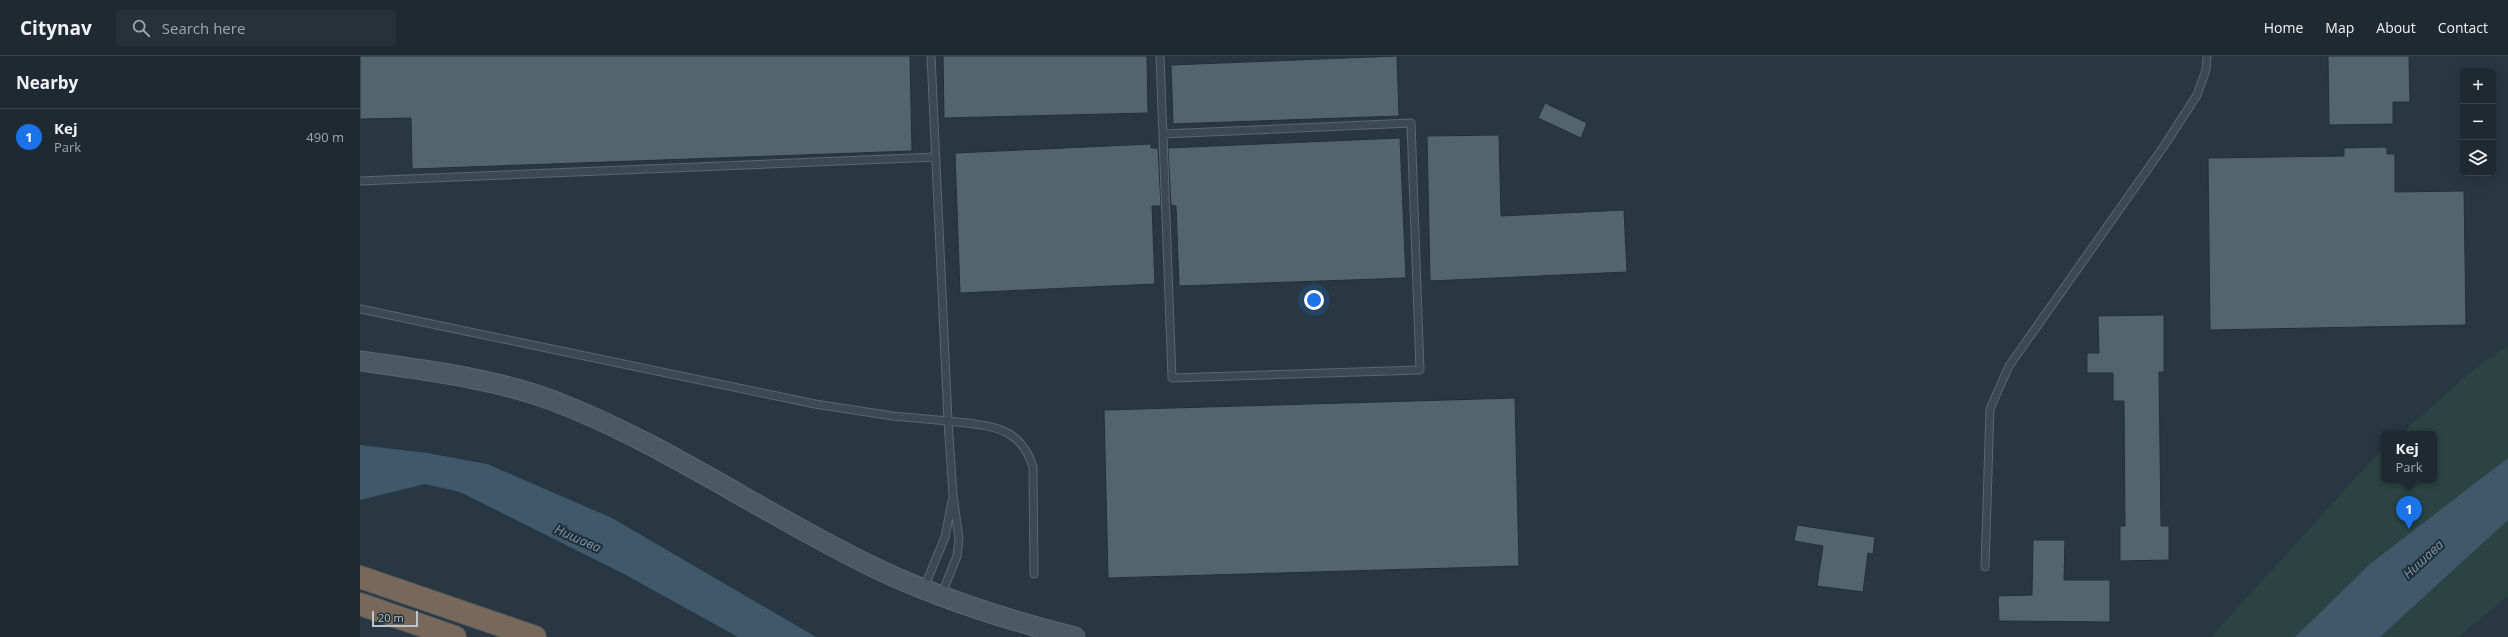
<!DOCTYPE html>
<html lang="en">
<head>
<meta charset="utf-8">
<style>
  body { margin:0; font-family:"Open Sans",sans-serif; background:#27313a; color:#f1f3f6 }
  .controls { position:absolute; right:12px; top:12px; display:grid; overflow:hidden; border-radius:6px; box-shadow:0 4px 16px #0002 }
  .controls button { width:36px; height:36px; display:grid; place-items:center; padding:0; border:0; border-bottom:1px solid #3c454d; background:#1f2932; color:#f1f3f6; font:20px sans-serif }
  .scale { position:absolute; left:12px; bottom:10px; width:46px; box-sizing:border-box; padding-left:4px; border:2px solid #bac4cc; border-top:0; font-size:11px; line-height:14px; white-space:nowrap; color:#bac4cc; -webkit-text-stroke:3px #212e37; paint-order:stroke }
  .you { position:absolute; left:954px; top:244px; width:14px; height:14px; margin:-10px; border:3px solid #fff; border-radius:50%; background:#1a73e8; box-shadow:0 0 0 6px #1a73e833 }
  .badge { display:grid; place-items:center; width:26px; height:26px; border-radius:50%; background:#1a73e8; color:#fff; font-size:13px; font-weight:700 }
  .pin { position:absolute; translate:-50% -33px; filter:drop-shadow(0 1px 2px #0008) }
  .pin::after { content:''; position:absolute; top:21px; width:14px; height:12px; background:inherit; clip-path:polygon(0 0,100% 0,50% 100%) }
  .popup { position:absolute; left:2021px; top:375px; width:56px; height:52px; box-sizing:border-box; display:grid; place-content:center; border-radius:6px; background:#1f2932; filter:drop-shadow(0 1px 3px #0005); font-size:13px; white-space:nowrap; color:#a1a6ac }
  .popup b { font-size:15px; color:#f1f3f6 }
  .popup::after { content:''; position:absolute; left:50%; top:100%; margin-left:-8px; border:8px solid transparent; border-top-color:#1f2932 }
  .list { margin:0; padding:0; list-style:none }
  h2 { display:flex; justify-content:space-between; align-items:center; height:52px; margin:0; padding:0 16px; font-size:17px }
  h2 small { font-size:13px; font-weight:400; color:#a1a6ac }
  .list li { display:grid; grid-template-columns:26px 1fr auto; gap:12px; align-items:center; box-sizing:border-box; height:56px; padding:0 16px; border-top:1px solid #3c454d }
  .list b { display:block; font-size:15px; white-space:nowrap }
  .list p { margin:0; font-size:13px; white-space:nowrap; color:#a1a6ac }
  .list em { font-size:13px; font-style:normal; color:#a1a6ac }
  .icon { flex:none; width:22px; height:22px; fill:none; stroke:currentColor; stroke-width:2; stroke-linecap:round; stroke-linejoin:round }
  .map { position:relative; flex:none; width:2148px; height:581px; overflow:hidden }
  header { display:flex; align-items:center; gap:24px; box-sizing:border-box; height:56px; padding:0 20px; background:#1f2932; border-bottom:1px solid #3c454d }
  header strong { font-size:19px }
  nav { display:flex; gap:22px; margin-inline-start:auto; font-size:14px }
  .search { width:280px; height:36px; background:#27313a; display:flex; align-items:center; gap:10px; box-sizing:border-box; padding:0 14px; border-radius:6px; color:#a1a6ac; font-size:15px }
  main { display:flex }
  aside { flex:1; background:#1f2932 }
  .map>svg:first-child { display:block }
  .green { fill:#2b4342 }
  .water { fill:#3f586a }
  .building { fill:#54646f; stroke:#233039 }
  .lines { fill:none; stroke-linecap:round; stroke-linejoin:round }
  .service-casing { stroke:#5b676f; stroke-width:9 }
  .secondary-casing { stroke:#5b676f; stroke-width:21 }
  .motorway-casing { stroke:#47545c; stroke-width:24 }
  .service { stroke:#3d4952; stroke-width:7 }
  .secondary { stroke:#4b5965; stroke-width:19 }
  .motorway { stroke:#78685a; stroke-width:22 }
  .labels { text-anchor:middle; stroke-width:4; stroke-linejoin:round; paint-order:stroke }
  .water-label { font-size:13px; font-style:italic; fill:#7c98ad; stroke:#212e37 }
</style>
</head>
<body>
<header>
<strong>Citynav</strong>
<div class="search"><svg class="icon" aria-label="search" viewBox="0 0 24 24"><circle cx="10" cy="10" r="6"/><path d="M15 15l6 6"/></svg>Search here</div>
<nav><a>Home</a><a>Map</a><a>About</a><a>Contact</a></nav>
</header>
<main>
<aside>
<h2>Nearby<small></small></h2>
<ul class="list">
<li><span class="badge">1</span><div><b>Кеј</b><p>Park</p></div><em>490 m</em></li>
</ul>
</aside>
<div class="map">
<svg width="2148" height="581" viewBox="0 0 2148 581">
  <rect width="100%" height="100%" fill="#293742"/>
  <!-- green -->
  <path class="green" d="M2148 290V540L2098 581H1851L2010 406 2024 393V424H2074V378H2041L2113 314Z"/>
  <!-- water -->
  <path class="water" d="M0 389 67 397 127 408 252 462 456 581H378L264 518 100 436 65 428 0 444Z
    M2148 402V464L2020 581H1935L2011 507Z"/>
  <!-- building -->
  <path class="building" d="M0 0H550L552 95 52 113 51 62 0 63Z
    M583 0H787L788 57 584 62Z
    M1037 0 1039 60 813 68 811 9Z
    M1968 0H2049L2050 46H2033V68L1969 69Z
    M1185 47 1227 67 1221 82 1178 62Z
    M1139 79 1141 160 1264 154 1267 216 1070 225 1067 80Z
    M1040 82 1046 222 819 230 816 150 811 149 808 92Z
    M791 88V92H798L801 150H792L795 228 600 237 595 97Z
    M2027 91V98H2035V136L2104 135 2106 269 1850 274 1848 102 1984 100V92Z
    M1804 259V316H1799L1801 470H1809V504L1760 505V470H1765L1764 345H1753V317H1727V297H1739L1738 260Z
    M1155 342 1159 510 748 522 744 354Z
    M1437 469 1515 481 1513 498 1508 497 1503 536 1457 530 1463 490 1434 485Z
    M1673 484H1705L1704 524H1750V566L1639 565 1638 540 1672 539Z"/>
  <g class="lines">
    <defs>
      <path id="service" d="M571 0 588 365C627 370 660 368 673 411L674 518
        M800 0 812 322 1060 314 1051 67 803 78
        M0 125 576 101
        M0 253 455 348 533 360 588 365 593 439 599 483 597 500 581 540
        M1625 511 1630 353 1649 310 1804 90 1837 39 1846 14 1847 0
        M564 532 585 481 592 445"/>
      <path id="secondary" d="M0 305C65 314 132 322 194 345 304 387 401 456 507 508 574 541 643 563 715 581"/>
      <path id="motorway" d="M0 521 175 581
        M0 548 95 581"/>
    </defs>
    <!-- service casing -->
    <use href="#service" class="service-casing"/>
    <!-- secondary casing -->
    <use href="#secondary" class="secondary-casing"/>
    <!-- motorway casing -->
    <use href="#motorway" class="motorway-casing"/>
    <!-- service -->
    <use href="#service" class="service"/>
    <!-- secondary -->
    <use href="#secondary" class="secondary"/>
    <!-- motorway -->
    <use href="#motorway" class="motorway"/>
  </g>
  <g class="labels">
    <!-- water labels -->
    <g class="water-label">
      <text transform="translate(218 482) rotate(24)" y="5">Нишава</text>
      <text transform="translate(2063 503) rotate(-43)" y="5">Нишава</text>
    </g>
  </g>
</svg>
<div class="controls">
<button>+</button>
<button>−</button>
<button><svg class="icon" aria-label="layers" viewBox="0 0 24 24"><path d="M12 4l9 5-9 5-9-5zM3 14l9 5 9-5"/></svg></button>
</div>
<div class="scale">20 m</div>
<div class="you"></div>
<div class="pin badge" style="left:2049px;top:473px">1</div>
<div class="popup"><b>Кеј</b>Park</div>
</div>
</main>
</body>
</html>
